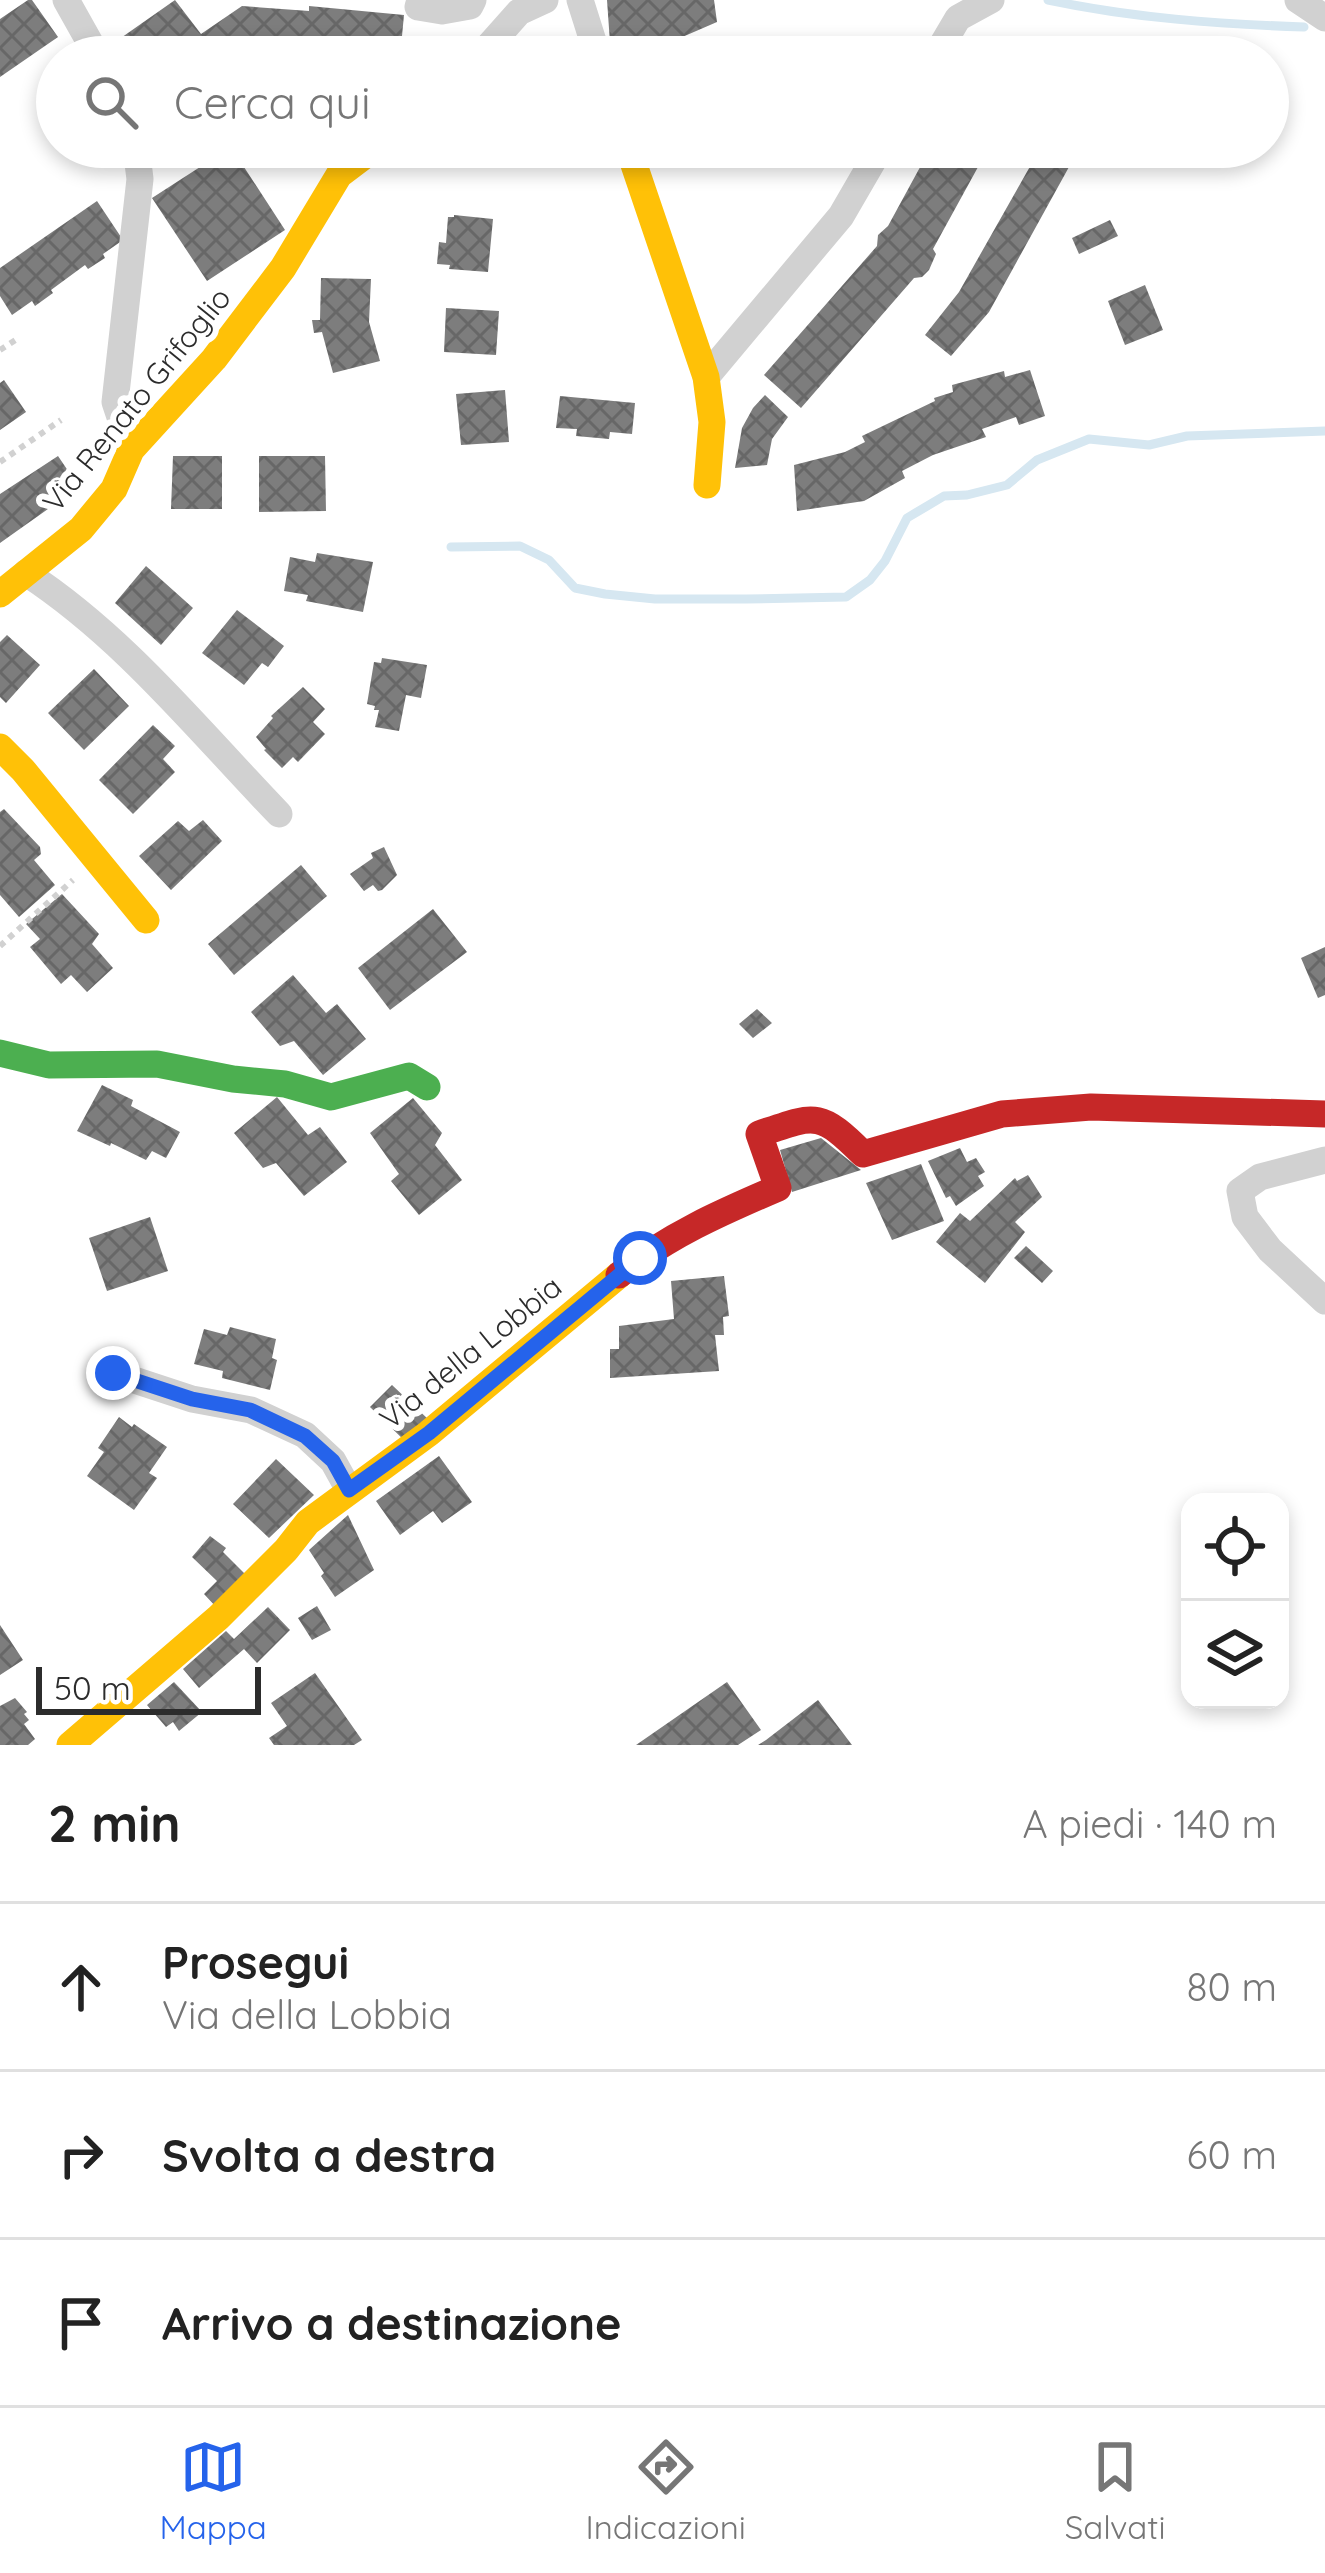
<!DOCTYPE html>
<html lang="it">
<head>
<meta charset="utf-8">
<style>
  body { margin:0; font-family:Quicksand,sans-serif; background:#f6f6f6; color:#222 }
  .controls { position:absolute; right:36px; bottom:36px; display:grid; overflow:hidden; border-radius:24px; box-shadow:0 6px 18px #0003 }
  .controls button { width:108px; height:108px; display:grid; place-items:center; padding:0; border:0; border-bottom:3px solid #e0e0e0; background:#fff; color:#222; font:60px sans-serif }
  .scale { position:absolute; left:36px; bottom:30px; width:225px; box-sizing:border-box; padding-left:12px; border:6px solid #2c2c2c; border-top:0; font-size:33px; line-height:42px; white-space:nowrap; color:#2c2c2c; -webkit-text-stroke:9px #fff; paint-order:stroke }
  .stop { position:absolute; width:36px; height:36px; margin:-27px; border:9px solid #2563eb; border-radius:50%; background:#fff }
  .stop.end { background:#2563eb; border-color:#fff; box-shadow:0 3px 12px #0008 }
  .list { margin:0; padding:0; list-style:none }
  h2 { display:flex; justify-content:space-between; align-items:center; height:156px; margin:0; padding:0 48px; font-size:51px }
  h2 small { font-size:39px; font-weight:400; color:#767676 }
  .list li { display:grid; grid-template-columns:78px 1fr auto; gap:36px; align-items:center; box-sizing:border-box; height:168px; padding:0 48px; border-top:3px solid #e0e0e0 }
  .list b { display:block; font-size:45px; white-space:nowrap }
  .list p { margin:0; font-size:39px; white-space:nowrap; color:#767676 }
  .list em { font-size:39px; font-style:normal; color:#767676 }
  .icon { flex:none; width:66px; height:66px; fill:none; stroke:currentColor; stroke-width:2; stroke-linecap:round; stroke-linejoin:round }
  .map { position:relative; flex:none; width:1325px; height:1745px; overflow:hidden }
  .search { position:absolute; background:#fff; box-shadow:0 6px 18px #0003; left:36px; right:36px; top:36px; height:132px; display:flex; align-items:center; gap:30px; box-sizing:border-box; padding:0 42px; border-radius:66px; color:#767676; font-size:45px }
  .sheet { height:660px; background:#fff }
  nav { display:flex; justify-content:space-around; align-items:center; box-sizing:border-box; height:168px; border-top:3px solid #e0e0e0; background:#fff; font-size:33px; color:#767676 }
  nav a { display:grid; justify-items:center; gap:6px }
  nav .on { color:#2563eb }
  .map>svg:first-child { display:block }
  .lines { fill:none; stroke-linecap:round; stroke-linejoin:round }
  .stream { stroke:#d6e7f1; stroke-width:9 }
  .building { fill:url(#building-cross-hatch) }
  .path { stroke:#d1d1d1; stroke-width:6; stroke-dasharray:6 6; stroke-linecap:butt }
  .street { stroke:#d1d1d1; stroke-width:27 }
  .fast { stroke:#4caf50; stroke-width:27 }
  .slow { stroke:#ffc107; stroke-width:27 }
  .jam { stroke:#c62828; stroke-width:27 }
  .route { stroke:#2563eb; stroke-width:15 }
  .labels { text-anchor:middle; stroke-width:12; stroke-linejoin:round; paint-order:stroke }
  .street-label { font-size:30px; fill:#2c2c2c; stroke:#fff }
</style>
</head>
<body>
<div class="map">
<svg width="1325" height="1745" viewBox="0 0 1325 1745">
  <defs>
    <pattern id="building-cross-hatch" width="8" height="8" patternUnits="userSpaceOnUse" patternTransform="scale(3)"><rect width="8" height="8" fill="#7d7d7d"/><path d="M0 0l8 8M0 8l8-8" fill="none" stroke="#676767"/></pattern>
  </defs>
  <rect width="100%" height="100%" fill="#fff"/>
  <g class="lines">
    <!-- stream -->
    <path class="stream" d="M1048 0C1133 18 1218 24 1304 27
      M451 547 520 546 549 560 575 588 605 594 655 599H746L846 597 870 580 885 561 907 518 944 496 967 495 1007 485 1037 460 1089 439 1149 445 1187 436 1325 431"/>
  </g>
  <!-- building -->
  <path class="building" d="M28 0H32L58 37 0 77V19Z
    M175 0 201 34 242 6 309 11V6L404 15 400 57H252L249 54 245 57H116L108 47Z
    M607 0H714L717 22 636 57H611Z
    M231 147 285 230 207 281 152 198Z
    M931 147H989L933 249 936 254 929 270 922 277 914 278 801 408 764 375 877 246 878 235 888 226Z
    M1041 147H1080L989 312 951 356 925 335 959 292Z
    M97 201 123 240 103 254 105 258 88 269 85 265 51 290 53 293 35 306 32 301 12 315 0 296V268Z
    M454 215 493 219 488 272 449 269 450 265 437 264 439 242 446 243 448 217H454Z
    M1110 220 1118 236 1079 254 1072 238Z
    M321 278 371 279 369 322 380 361 333 373 322 332 314 333 312 320H320Z
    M1145 285 1163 330 1125 345 1108 301Z
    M446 308 499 311 496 355 444 352Z
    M1030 370 1045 416 1019 425 1016 417 982 429 986 437 933 455 902 471 905 478 864 501 797 511 794 465 845 452 865 442 862 436 935 401 934 398 953 392 952 385 1004 371 1005 377Z
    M4 380 26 412 0 430V383Z
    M505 390 509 442 461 445 456 394Z
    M765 395 788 417 772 439 767 465 735 468 742 428 753 408Z
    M560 396 635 403 632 434 610 432 609 439 576 436 577 429 556 428Z
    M58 456 79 487 0 543V494Z
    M173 456H222V509H171Z
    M259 456H325L326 511 259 512Z
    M317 553 373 562 363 612 306 601 308 595 284 591 290 557 315 562Z
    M146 566 193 608 161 645 115 603Z
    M237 610 284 646 268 667 262 663 244 685 202 653Z
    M7 635 40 665 6 703 0 697V642Z
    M382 658 427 665 421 698 406 695 399 731 375 727 379 710H374L375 706 367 704 374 662 381 663Z
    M94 669 129 706 84 750 48 713Z
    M303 687 325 709 313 722 325 734 298 762 293 757 282 768 264 750 266 749 256 737 273 718 271 716Z
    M153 725 175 746 163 759 175 772 133 814 99 780Z
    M4 809 40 847 41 854 34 860 55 885 19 917 0 895V812Z
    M203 820 222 841 171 890 139 856 178 821 189 831Z
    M384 847 397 875 382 890 378 891 373 885 364 891 350 874 373 858 371 853Z
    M301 865 327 896 234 975 208 944Z
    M62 894 99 934 92 944 113 968 87 992 71 975 61 984 30 947 40 939 26 924Z
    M433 909 467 952 390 1010 358 968Z
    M1325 947V995L1318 998 1301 958Z
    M293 975 326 1013 337 1004 366 1039 323 1075 294 1041 280 1046 251 1012Z
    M757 1009 772 1023 753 1038 739 1024Z
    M102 1085 133 1100 131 1106 180 1132 166 1158 152 1151 146 1160 111 1143 110 1146 77 1131Z
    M277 1097 308 1135 320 1127 347 1162 304 1196 276 1163 263 1168 234 1133Z
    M413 1098 442 1133 435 1145 462 1180 419 1215 391 1181 399 1174 370 1133Z
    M821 1138 861 1170 792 1192 780 1150Z
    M960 1148 967 1162 976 1158 985 1172 978 1176 984 1186 956 1206 950 1196 946 1198 928 1161Z
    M921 1164 944 1221 892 1240 866 1183Z
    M1028 1175 1042 1197 1015 1222 1025 1232 985 1283 936 1242 960 1213 970 1221 1015 1178 1017 1181Z
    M150 1217 168 1271 107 1291 89 1238Z
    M1026 1246 1053 1271 1042 1283 1014 1258Z
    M724 1276 729 1316 723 1317 724 1335H715L719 1371 610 1378V1349H619V1326L674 1319 671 1281Z
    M230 1327 276 1339 272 1358 277 1360 270 1390 222 1378 223 1371 194 1364 204 1329 227 1335Z
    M392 1385 429 1420 406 1442 370 1407Z
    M119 1417 132 1427 134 1424 167 1447 149 1473 157 1478 134 1510 87 1476 104 1452 98 1448Z
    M439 1456 472 1502 442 1523 433 1511 400 1535 376 1501Z
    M276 1459 314 1495 269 1538 233 1504Z
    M348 1515 374 1570 335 1597 321 1576 324 1573 309 1550Z
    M210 1536 226 1548 223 1552 250 1579 219 1610 204 1594 217 1581 192 1557Z
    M317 1606 331 1630 312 1640 298 1618Z
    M268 1607 290 1630 257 1663 244 1649 199 1688 183 1669 226 1631 234 1639Z
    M0 1625 23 1660 0 1675Z
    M315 1673 362 1740 354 1745H274L269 1738 287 1726 271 1703Z
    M174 1682 202 1712 179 1731 173 1722 166 1727 147 1705Z
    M727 1682 761 1730 738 1745H636Z
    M15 1698 27 1712 24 1714 29 1720 24 1724 35 1739 28 1745H0V1706Z
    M818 1700 852 1745H758L766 1740Z"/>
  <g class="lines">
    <!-- path -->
    <path class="path" d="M0 350 20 337
      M0 462 61 420
      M0 946 73 880"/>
    <!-- street -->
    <path class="street" d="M66 0 98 57
      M420 0 418 7 442 11 470 6 473 0
      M580 0 598 57
      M1298 0 1325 18
      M479 57 519 12 545 0
      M935 57 958 18 991 0
      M706 377 841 216 881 147
      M131 450 115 402 140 179 136 147
      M26 573C124 637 198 730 279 814
      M1325 1160 1260 1177 1240 1191 1245 1217 1270 1250 1325 1301
      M113 1373 192 1399 251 1410 305 1435 333 1461 349 1490"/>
    <!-- fast -->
    <path class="fast" d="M0 1053 49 1065 157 1064 233 1079 285 1084 331 1097 409 1076 427 1087"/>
    <!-- slow -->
    <path class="slow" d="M628 147 706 377 712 422 707 485
      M0 594 81 529 114 489 131 450 214 359 283 268 339 175 376 147
      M0 747 23 770 146 920
      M70 1745 219 1617 286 1550 308 1522 429 1433 619 1275"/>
    <!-- jam -->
    <path class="jam" d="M619 1275C667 1236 722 1212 778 1188L759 1134C815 1115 819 1110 863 1154L1002 1114 1091 1107 1325 1114"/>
  </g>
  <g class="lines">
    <!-- route -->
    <path class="route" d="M113 1373 192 1399 250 1410 305 1436 333 1461 349 1490 429 1433 640 1258"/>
  </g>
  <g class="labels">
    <!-- street labels -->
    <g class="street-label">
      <text transform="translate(137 400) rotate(-51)" y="10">Via Renato Grifoglio</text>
      <text transform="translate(471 1353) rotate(-39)" y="10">Via della Lobbia</text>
    </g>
  </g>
</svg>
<div class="controls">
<button><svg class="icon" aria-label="locate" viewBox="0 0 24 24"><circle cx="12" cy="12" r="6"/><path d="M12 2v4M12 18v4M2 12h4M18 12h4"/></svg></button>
<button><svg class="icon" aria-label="layers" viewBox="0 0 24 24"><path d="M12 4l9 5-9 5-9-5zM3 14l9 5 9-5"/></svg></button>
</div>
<div class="scale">50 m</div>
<div class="stop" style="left:640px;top:1258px"></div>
<div class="stop end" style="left:113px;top:1373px"></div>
<div class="search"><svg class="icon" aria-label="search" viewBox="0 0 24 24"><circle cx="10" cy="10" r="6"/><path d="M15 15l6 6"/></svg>Cerca qui</div>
</div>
<section class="sheet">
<h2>2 min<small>A piedi · 140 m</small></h2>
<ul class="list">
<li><svg class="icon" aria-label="ahead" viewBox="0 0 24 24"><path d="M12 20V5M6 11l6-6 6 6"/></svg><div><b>Prosegui</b><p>Via della Lobbia</p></div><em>80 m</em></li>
<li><svg class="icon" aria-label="right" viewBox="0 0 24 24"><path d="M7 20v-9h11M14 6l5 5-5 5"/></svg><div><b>Svolta a destra</b></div><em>60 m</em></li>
<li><svg class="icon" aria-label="arrive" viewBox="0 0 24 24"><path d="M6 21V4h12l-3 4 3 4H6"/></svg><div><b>Arrivo a destinazione</b></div></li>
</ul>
</section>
<nav>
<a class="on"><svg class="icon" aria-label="map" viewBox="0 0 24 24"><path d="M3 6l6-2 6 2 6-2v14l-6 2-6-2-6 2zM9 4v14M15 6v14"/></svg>Mappa</a>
<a><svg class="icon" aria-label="directions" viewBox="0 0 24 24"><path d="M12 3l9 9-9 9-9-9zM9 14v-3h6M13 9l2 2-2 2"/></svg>Indicazioni</a>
<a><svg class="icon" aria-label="saved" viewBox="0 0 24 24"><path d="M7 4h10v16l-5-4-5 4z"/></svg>Salvati</a>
</nav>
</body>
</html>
